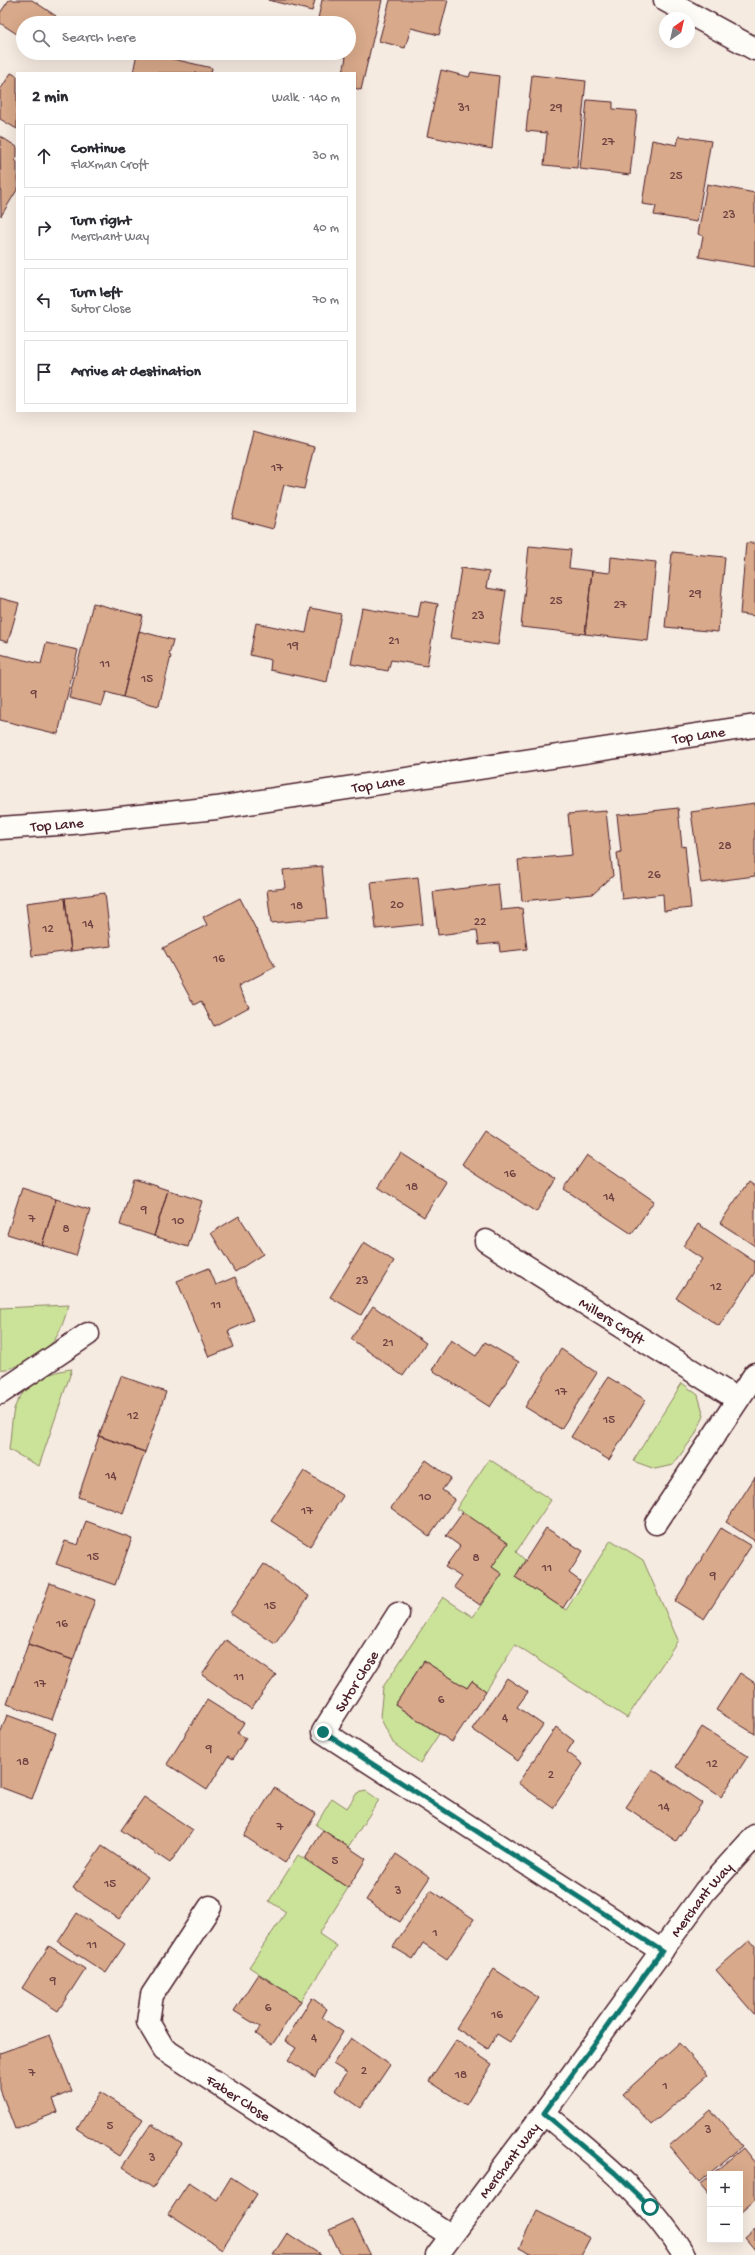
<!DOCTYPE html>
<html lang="en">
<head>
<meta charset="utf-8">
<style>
  body { margin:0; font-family:"Gochi Hand",sans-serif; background:#f2f2f3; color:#2b2b33 }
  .controls { position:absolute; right:12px; bottom:12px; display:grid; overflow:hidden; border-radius:0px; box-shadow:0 4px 16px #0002 }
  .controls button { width:36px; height:36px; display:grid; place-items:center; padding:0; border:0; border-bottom:1px solid #e1e1e2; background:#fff; color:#2b2b33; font:20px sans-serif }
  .compass { position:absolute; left:659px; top:12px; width:36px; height:36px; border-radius:50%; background:#fff; box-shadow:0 4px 16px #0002; rotate:34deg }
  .stop { position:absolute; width:12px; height:12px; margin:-9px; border:3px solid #0f766e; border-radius:50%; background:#fff }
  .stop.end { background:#0f766e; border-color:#fff; box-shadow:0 1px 4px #0008 }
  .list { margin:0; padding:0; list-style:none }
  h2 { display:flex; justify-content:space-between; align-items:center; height:52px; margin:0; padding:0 16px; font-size:17px }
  h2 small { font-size:13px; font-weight:400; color:#7c7c81 }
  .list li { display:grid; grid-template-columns:26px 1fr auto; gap:12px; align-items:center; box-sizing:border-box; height:64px; margin:0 8px 8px; padding:0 8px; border:1px solid #e1e1e2; border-radius:0px }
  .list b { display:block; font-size:15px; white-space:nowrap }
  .list p { margin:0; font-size:13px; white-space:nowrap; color:#7c7c81 }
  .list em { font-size:13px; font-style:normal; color:#7c7c81 }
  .icon { flex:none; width:22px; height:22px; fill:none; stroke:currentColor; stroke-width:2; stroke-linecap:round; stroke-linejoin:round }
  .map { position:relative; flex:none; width:755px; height:2255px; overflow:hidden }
  .search { position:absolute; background:#fff; box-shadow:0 4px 16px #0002; left:16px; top:16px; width:340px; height:44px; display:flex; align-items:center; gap:10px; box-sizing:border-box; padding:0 14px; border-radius:22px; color:#7c7c81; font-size:15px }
  .panel { position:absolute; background:#fff; box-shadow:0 4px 16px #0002; left:16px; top:72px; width:340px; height:340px; border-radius:0px }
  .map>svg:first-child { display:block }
  .green { fill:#cbe399; stroke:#8a8162 }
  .building { fill:#d8a98a; stroke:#4a1f2b }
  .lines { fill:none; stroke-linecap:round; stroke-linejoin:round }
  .minor-casing { stroke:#4a1f2b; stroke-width:25 }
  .tertiary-casing { stroke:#4a1f2b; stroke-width:25 }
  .minor { stroke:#fdfcf7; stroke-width:22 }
  .tertiary { stroke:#fdfcf7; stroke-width:22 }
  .route { stroke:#0f766e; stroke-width:5 }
  .labels { text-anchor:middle; stroke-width:4; stroke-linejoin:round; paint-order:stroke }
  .number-label { font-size:13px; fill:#6e4243 }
  .street-label { font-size:15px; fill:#4a1f2b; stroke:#fdfcf7 }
</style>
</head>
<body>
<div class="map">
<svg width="755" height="2255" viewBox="0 0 755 2255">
  <rect width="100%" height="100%" fill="#f6ebe1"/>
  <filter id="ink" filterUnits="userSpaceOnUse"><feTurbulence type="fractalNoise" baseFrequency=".025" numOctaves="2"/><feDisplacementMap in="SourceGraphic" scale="8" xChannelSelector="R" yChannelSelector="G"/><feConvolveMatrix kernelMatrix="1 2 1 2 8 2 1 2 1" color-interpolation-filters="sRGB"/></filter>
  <g filter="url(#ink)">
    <!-- green -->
    <path class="green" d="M69 1305C65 1316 62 1329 55 1339 47 1351 14 1372 0 1369V1308Z
      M72 1369 39 1466 9 1450C11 1437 11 1422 14 1409 22 1385 49 1371 72 1369Z
      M682 1383 698 1395 704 1416 695 1435 673 1465 655 1469 633 1461Z
      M489 1459 551 1500 516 1552 525 1560 515 1577 566 1610 611 1540 643 1560 678 1640 627 1718 515 1645 486 1691 472 1681 467 1688 424 1661 395 1705 439 1734 420 1763 393 1743 380 1717 383 1687 443 1597 473 1617 502 1574 492 1567 463 1512 456 1509Z
      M366 1791 379 1800 348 1847 316 1825 332 1798 347 1808 357 1793Z
      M298 1855 348 1888 319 1934 337 1946 301 2001 249 1967 286 1912 269 1901Z"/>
    <!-- building -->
    <path class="building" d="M9 0H32L56 16 51 23H23V38L0 23V13Z
      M268 0H315L312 11Z
      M322 0H382L361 90 355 88V73H343L346 57 330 53H349V23H317Z
      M390 0H448L439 35 411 28 405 48 379 41Z
      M137 53H147L212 68 211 73H133Z
      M441 70 469 77 471 72 499 76 492 149 427 136Z
      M11 73 17 76V129L0 119V90Z
      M532 75 586 81 577 168 544 165 547 133 526 131Z
      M587 100 613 102V109L637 111 630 175 580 169Z
      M0 136 17 147V157L15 160 17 162V190L1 216Z
      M679 136 711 141 697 222 654 215 656 206 642 204 652 140 677 145Z
      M707 184 755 193V267L699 257 703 236 698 234Z
      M253 431 314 447 304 489 284 485 273 529 232 518Z
      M746 543H755V616L740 614Z
      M529 546 571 550 569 568 592 571 585 634 521 627Z
      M672 552 725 557 718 632 665 627Z
      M611 557 656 562 648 641 585 634 592 571 610 573Z
      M461 568 489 572 486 588 506 591 498 645 450 638Z
      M0 598 19 603 8 642 0 640Z
      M421 601 438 604 427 666 391 660 388 671 351 664 362 608 418 618Z
      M93 603 143 616 123 697 106 692 102 706 69 698Z
      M311 608 341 614 327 682 270 670 271 660 250 655 256 623 306 633Z
      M139 631 173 640 169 655 171 656 159 706 123 697Z
      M46 643 78 650 58 734 0 720V654L41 664Z
      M755 803V876L701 883 691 812Z
      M678 808 682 847 685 846 691 908 664 911 663 894 622 899 617 853 621 852 617 815Z
      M606 811 613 876 593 894 522 901 518 860 572 855 568 814Z
      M322 866 327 918 271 923 267 890 285 888 283 870Z
      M418 877 423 924 376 929 371 882Z
      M498 884 501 910 522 908 527 949 500 952 499 943 479 945 477 930 438 935 433 892Z
      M105 893 111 946 71 951 65 898Z
      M65 898 71 951 32 956 26 903Z
      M240 898 275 967 238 986 249 1007 214 1026 201 1001 194 1005 163 948 207 925 203 917Z
      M484 1131 557 1179 536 1212 462 1164Z
      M401 1153 446 1182 424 1217 378 1187Z
      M587 1155 654 1201 632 1234 564 1189Z
      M134 1179 168 1190 154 1236 120 1225Z
      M748 1182 755 1187V1246L720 1223Z
      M22 1188 56 1199 42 1245 7 1234Z
      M168 1190 202 1201 188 1247 154 1236Z
      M56 1199 90 1210 76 1256 42 1245Z
      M239 1216 263 1254 235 1272 211 1233Z
      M698 1224 755 1262V1272L719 1326 676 1298 702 1259 683 1246Z
      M364 1242 394 1261 361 1315 330 1297Z
      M209 1268 216 1285 235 1277 253 1320 228 1331 234 1347 209 1357 177 1281Z
      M373 1306 426 1343 403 1376 351 1339Z
      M451 1340 476 1356 485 1342 519 1362 490 1407 432 1370Z
      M561 1349 597 1373 561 1429 525 1407Z
      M121 1376 166 1392 145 1452 99 1436Z
      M608 1377 646 1400 609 1460 571 1437Z
      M99 1436 145 1452 123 1513 78 1497Z
      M426 1460 451 1478 442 1490 455 1499 429 1536 391 1508Z
      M304 1471 343 1496 310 1546 271 1521Z
      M755 1477V1541L726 1522Z
      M463 1512 508 1543 492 1567 502 1574 480 1605 454 1587 461 1577 445 1567 460 1546 446 1536Z
      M86 1521 132 1538 115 1585 56 1564 65 1541 78 1545Z
      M546 1528 583 1551 569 1573 580 1581 563 1608 515 1577Z
      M721 1528 751 1546 704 1619 675 1601Z
      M264 1564 309 1596 275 1644 230 1613Z
      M50 1583 95 1600 73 1660 28 1644Z
      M226 1640 276 1675 251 1709 202 1675Z
      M28 1644 73 1660 52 1720 7 1704Z
      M424 1661 467 1688 472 1681 486 1691 452 1742 395 1705Z
      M740 1673 755 1683V1734L716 1710Z
      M507 1678 528 1692 517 1707 543 1725 518 1761 472 1729Z
      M207 1700 244 1723 237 1733 246 1738 233 1759 228 1756 207 1790 167 1764Z
      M7 1715 56 1733 32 1799 0 1787V1734Z
      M556 1727 574 1741 567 1752 583 1764 553 1808 518 1783Z
      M702 1727 748 1756 721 1797 676 1767Z
      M652 1769 702 1803 676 1841 626 1807Z
      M274 1788 316 1814 285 1863 244 1836Z
      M144 1797 193 1830 170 1863 121 1830Z
      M323 1830 366 1859 348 1888 305 1859Z
      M102 1846 148 1877 119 1919 73 1888Z
      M396 1854 430 1877 400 1922 366 1900Z
      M431 1890 474 1919 447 1959 423 1943 413 1959 393 1947Z
      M77 1913 125 1944 106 1973 58 1942Z
      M750 1940 755 1946V2015L716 1970Z
      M49 1946 85 1969 58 2011 22 1988Z
      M494 1969 539 1998 510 2042 497 2034 488 2049 456 2028Z
      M258 1974 301 2001 272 2045 256 2034 260 2027 234 2011Z
      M312 1998 327 2009 322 2018 343 2032 315 2077 288 2060 296 2048 285 2041Z
      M50 2035 72 2091 53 2099 58 2112 15 2129 0 2089V2053Z
      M351 2038 390 2065 361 2108 335 2090 347 2073 333 2064Z
      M456 2040 492 2064 466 2105 429 2081Z
      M679 2043 708 2075 651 2125 623 2094Z
      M100 2092 143 2119 119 2156 77 2129Z
      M711 2110 742 2146 699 2182 669 2146Z
      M151 2124 182 2144 153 2188 122 2167Z
      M743 2148 755 2163V2200L740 2213V2174H712Z
      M710 2176V2196L700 2184Z
      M231 2177 257 2194 222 2249 168 2214 189 2182 217 2200Z
      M537 2211 590 2238 581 2255H533L519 2248Z
      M353 2219 370 2254 369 2255H341L329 2230Z
      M755 2229V2250L745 2238Z
      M287 2233 321 2255H273Z"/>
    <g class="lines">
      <defs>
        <g id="minor">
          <path d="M665 0 755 49"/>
          <path id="s1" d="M486 1241 737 1399"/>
          <path d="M0 1393 88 1334"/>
          <path d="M656 1523 755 1374"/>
          <path d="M398 1614 323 1732 662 1951"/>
          <path id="s2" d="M210 1907 152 1995 148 2022 164 2049 450 2235"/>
          <path d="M544 2113C596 2157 649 2197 684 2255"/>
          <path id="s3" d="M437 2255 544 2113 705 1891 755 1836"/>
        </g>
        <g id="tertiary">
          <path id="s4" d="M0 828 72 823 216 808 755 726"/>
        </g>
      </defs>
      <!-- minor casing -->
      <use href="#minor" class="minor-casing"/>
      <!-- tertiary casing -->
      <use href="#tertiary" class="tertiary-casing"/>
      <!-- minor -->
      <use href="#minor" class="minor"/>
      <!-- tertiary -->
      <use href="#tertiary" class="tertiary"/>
    </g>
  </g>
  <g class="lines" filter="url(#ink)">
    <!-- route -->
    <path class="route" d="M323 1732 662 1951 544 2113 615 2173 650 2207"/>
  </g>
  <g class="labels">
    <!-- number labels -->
    <g class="number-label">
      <text x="464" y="111">31</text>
      <text x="556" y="111">29</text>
      <text x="608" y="145">27</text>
      <text x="676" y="179">25</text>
      <text x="729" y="218">23</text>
      <text x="277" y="471">17</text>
      <text x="695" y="597">29</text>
      <text x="556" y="604">25</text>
      <text x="620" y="608">27</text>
      <text x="478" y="619">23</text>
      <text x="394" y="644">21</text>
      <text x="293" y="649">19</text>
      <text x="105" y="667">11</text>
      <text x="147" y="682">15</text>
      <text x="34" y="697">9</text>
      <text x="725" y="849">28</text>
      <text x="654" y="878">26</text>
      <text x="397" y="908">20</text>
      <text x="297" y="909">18</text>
      <text x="480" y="925">22</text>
      <text x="88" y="927">14</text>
      <text x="48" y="932">12</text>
      <text x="219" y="962">16</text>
      <text x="510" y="1177">16</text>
      <text x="412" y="1190">18</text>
      <text x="609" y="1200">14</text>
      <text x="144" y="1213">9</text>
      <text x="32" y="1222">7</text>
      <text x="178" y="1224">10</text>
      <text x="66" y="1232">8</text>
      <text x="362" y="1284">23</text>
      <text x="716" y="1290">12</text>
      <text x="216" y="1308">11</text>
      <text x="388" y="1346">21</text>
      <text x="561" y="1395">17</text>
      <text x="133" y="1419">12</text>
      <text x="609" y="1423">15</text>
      <text x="111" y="1479">14</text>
      <text x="425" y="1500">10</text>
      <text x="307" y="1514">17</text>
      <text x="93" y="1560">15</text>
      <text x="476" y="1561">8</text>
      <text x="547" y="1571">11</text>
      <text x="713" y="1579">9</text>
      <text x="270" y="1609">15</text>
      <text x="62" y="1627">16</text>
      <text x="239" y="1680">11</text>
      <text x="40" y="1687">17</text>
      <text x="441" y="1703">6</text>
      <text x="505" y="1721">4</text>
      <text x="209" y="1752">9</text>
      <text x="23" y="1765">18</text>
      <text x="712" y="1767">12</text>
      <text x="551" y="1778">2</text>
      <text x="664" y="1810">14</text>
      <text x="280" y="1830">7</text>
      <text x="335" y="1864">5</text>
      <text x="110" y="1887">15</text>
      <text x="398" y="1894">3</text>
      <text x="435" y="1936">1</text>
      <text x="92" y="1948">11</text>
      <text x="53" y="1984">9</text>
      <text x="268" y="2011">6</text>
      <text x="497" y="2018">16</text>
      <text x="314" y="2041">4</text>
      <text x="364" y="2074">2</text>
      <text x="32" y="2076">7</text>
      <text x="461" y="2078">18</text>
      <text x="665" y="2089">1</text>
      <text x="110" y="2129">5</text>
      <text x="708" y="2133">3</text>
      <text x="152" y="2161">3</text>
    </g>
    <!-- street labels -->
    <g class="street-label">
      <text dy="5" stroke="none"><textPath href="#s4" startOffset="705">Top Lane</textPath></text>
      <text dy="5" stroke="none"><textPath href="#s4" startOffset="381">Top Lane</textPath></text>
      <text dy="5" stroke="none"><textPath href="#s4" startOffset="57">Top Lane</textPath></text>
      <text dy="5" stroke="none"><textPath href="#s1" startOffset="149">Millers Croft</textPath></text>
      <text transform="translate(356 1681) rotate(-58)" y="5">Sutor Close</text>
      <text dy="5" stroke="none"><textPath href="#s3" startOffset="443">Merchant Way</textPath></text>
      <text dy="5" stroke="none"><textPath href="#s2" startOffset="253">Faber Close</textPath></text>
      <text dy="5" stroke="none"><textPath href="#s3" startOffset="119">Merchant Way</textPath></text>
    </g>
  </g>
</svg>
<div class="controls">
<button>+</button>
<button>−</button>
</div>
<svg class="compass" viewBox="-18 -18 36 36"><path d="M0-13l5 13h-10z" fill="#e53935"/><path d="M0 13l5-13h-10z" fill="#7c7c81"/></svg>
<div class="stop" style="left:650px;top:2207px"></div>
<div class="stop end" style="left:323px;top:1732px"></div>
<div class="search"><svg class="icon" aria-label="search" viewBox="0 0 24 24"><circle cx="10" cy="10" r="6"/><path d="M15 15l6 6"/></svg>Search here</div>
<section class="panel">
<h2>2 min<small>Walk · 140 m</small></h2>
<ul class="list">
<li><svg class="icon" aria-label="ahead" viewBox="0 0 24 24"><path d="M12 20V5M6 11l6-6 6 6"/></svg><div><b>Continue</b><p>Flaxman Croft</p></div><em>30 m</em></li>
<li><svg class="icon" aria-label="right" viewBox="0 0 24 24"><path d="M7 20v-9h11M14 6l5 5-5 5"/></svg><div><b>Turn right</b><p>Merchant Way</p></div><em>40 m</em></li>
<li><svg class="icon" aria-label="left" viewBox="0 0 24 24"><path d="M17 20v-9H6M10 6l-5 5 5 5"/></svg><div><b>Turn left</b><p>Sutor Close</p></div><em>70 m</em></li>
<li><svg class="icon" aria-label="arrive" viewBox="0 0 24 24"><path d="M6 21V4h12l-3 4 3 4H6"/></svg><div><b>Arrive at destination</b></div></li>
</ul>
</section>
</div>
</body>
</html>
